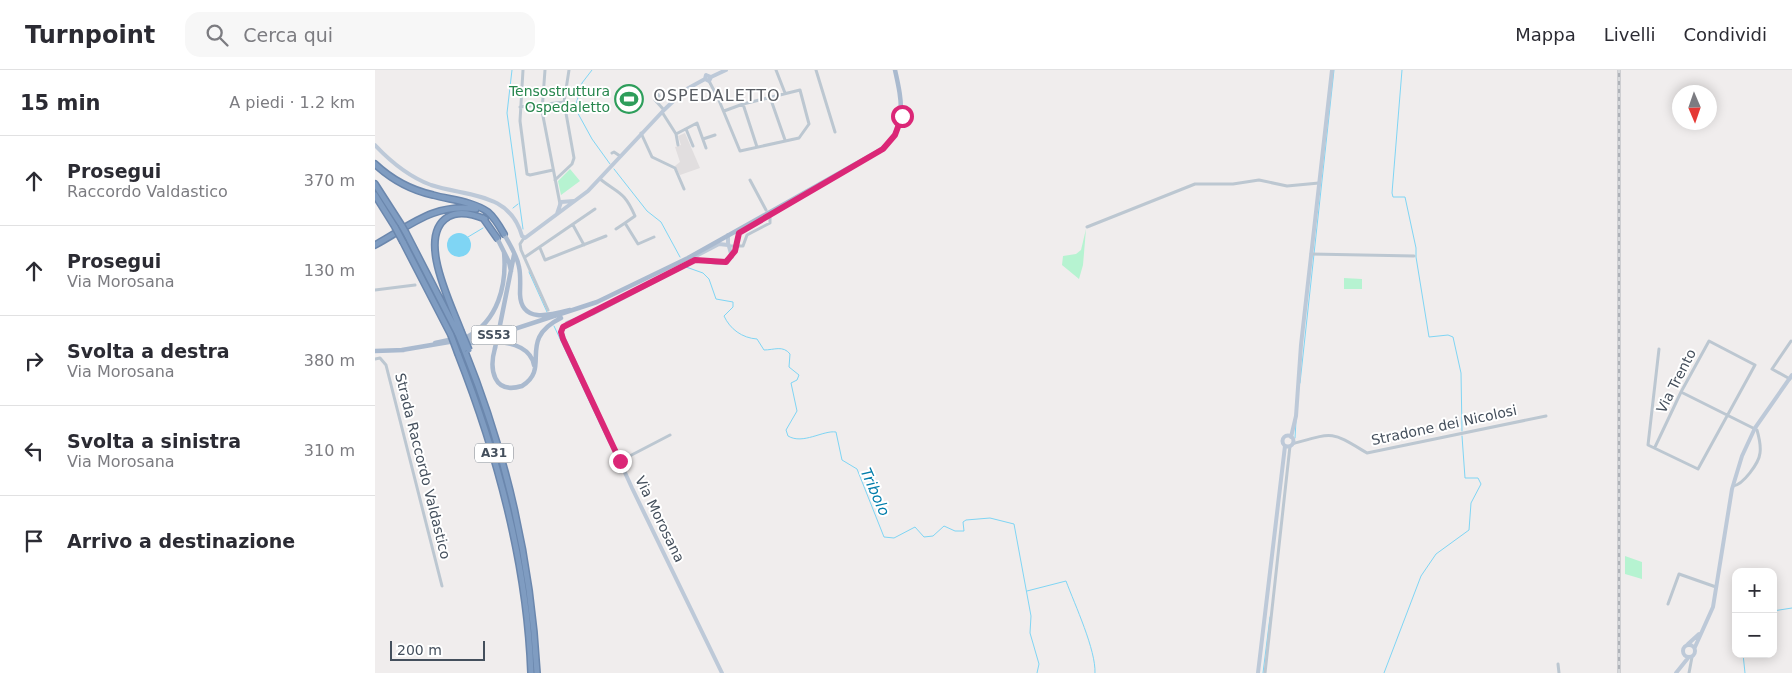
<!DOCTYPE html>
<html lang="it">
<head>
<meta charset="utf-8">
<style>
  body { margin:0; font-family:"DejaVu Sans",sans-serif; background:#f7f7f7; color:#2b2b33 }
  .controls { position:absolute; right:15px; bottom:15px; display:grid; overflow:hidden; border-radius:10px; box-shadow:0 2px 12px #0003 }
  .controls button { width:45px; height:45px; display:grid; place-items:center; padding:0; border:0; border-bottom:1px solid #e1e1e2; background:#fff; color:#2b2b33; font:25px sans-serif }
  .compass { position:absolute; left:1297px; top:15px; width:45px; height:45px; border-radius:50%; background:#fff; box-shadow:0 2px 12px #0003; rotate:178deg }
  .scale { position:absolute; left:15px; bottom:12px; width:95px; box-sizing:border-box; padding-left:5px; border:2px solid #444f5c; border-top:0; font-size:14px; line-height:18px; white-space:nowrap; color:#444f5c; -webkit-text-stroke:4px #fff; paint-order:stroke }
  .stop { position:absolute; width:15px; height:15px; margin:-11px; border:4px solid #db2777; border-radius:50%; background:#fff }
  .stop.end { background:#db2777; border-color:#fff; box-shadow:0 1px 5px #0008 }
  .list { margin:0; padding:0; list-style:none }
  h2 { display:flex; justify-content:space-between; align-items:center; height:65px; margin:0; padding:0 20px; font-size:21px }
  h2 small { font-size:16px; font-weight:400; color:#7c7c81 }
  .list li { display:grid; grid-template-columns:32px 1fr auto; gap:15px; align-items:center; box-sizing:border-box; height:90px; padding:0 20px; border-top:1px solid #e1e1e2 }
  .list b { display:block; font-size:19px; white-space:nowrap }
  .list p { margin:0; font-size:16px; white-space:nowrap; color:#7c7c81 }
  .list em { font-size:16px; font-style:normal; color:#7c7c81 }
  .icon { flex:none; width:28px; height:28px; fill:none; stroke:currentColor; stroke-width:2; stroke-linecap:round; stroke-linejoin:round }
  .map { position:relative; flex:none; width:1417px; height:603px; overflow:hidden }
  header { display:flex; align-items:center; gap:30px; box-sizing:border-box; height:70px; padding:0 25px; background:#fff; border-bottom:1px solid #e1e1e2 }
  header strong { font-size:24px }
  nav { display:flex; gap:28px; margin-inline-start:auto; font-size:18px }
  .search { width:350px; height:45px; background:#f7f7f7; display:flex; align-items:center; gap:12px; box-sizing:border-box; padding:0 18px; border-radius:15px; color:#7c7c81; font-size:19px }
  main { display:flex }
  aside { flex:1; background:#fff }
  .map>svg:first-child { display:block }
  .education { fill:#e1dedf }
  .green { fill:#b6f3d1 }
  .water { fill:#7fd5f4 }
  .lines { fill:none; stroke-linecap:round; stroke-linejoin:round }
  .stream { stroke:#7fd5f4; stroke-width:1 }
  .highway-casing { stroke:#6b87ad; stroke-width:8 }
  .street { stroke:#bcc7d1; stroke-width:3 }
  .secondary { stroke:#bdc9d8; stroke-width:4 }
  .primary { stroke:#aabacf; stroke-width:4.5 }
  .highway { stroke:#7f9cc1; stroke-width:5 }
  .rail-casing { stroke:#aeb2b8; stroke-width:3 }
  .rail { stroke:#fff; stroke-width:1; stroke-dasharray:4; stroke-linecap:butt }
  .highway-bridge-casing { stroke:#6b87ad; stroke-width:8; stroke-linecap:butt }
  .primary-bridge { stroke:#aabacf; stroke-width:4.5 }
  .highway-bridge { stroke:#7f9cc1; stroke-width:5 }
  .route { stroke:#db2777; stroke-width:6 }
  .labels { text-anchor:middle; stroke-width:4; stroke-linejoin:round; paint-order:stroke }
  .shield { fill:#fff; stroke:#7c848d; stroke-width:1 }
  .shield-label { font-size:12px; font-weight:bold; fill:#444f5c }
  .leisure-label { font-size:14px; fill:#27864d; stroke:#fff; text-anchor:end }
  .street-label { font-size:14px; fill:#444f5c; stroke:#fff }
  .water-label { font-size:15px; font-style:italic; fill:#017dab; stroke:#fff }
  .quarter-label { font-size:16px; letter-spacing:1px; fill:#595d63; stroke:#fff }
</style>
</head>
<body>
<header>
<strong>Turnpoint</strong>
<div class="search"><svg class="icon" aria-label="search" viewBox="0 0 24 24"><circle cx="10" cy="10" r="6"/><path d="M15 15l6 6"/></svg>Cerca qui</div>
<nav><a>Mappa</a><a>Livelli</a><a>Condividi</a></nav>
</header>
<main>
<aside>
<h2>15 min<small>A piedi · 1.2 km</small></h2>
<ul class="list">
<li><svg class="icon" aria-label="ahead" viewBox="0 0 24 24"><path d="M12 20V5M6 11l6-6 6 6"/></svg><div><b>Prosegui</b><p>Raccordo Valdastico</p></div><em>370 m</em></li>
<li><svg class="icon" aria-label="ahead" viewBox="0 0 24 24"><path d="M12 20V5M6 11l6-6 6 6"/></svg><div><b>Prosegui</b><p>Via Morosana</p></div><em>130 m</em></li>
<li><svg class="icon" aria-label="right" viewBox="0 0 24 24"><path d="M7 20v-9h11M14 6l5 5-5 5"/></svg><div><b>Svolta a destra</b><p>Via Morosana</p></div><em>380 m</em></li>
<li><svg class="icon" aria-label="left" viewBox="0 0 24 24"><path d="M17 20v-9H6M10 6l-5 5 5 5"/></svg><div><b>Svolta a sinistra</b><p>Via Morosana</p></div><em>310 m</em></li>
<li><svg class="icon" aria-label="arrive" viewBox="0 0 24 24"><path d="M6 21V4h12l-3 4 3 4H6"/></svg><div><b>Arrivo a destinazione</b></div></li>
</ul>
</aside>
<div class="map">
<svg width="1417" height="603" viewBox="0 0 1417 603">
  <rect width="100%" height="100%" fill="#f0eded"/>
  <!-- education -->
  <path class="education" d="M310 63 325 98 305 105 300 96 305 92 300 77 306 75 303 66Z"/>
  <!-- green -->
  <path class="green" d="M259 18 265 28 249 38 243 29Z
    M195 99 205 111 186 125 183 111Z
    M711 159 708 195 704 209 687 195 688 186 701 184 706 180Z
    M969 208 987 209V219H969Z
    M1250 486 1267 492V509L1250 504Z"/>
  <!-- water -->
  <path class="water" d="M72 175a12 12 0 1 1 24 0a12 12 0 1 1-24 0Z"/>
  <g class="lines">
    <!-- stream -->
    <path class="stream" d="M137 0 132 43 148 159
      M217 0 207 13 200 38 217 69 235 94
      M1027 0 1017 123 1018 127H1030L1041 178V187L1054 267 1073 265 1078 267 1086 303 1087 361
      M239 99 272 141 286 152 305 187
      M138 138 143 134
      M93 167 108 158
      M311 197 328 203 334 209 341 229 358 232V237L349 246C355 259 367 268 382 269L389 280C399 280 408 275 415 284L414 297 424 305 422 310 416 313 422 341 411 360 413 366C428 375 448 360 461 362L467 390 482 399 509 467 519 468 540 457 549 467 558 466 569 456 580 461H589L588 452 591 450 615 448 639 454 656 546 655 563 664 594 662 603
      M154 202 172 242
      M179 256 234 373
      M925 313 959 0
      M920 368 921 351
      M652 521 691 511C700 535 721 580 720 603
      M1398 541 1417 538
      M1368 584 1370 603
      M888 603 895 547
      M1009 603 1046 506 1061 484 1094 460 1096 433 1106 414 1103 408H1090L1087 366"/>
    <defs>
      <path id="highway" d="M0 94C16 109 36 120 58 125 76 130 97 131 113 142 120 148 125 157 129 164
        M0 114 27 156
        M0 125 20 157
        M108 148 122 168
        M31 163 83 264
        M28 172 76 265
        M0 175C35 156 58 133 101 139
        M86 261C76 234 41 166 73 147 84 140 98 144 110 149
        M89 279C131 383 156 491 162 603
        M83 284C123 386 152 492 156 603"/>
    </defs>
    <!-- highway casing -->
    <use href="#highway" class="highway-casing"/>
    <!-- street -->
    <path class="street" d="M148 0 145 51 152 104 155 105 178 100
      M170 0 167 41 185 134
      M401 0 410 23
      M441 0 460 62
      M334 11 343 28 365 81 424 68 434 54 425 20 368 34 349 41
      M280 21 284 26 280 30 289 40
      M395 27 410 70
      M368 34 382 77
      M145 37 189 32
      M287 42 301 64 322 53 331 78
      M311 59 318 76
      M266 63 277 87 300 98 309 119
      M301 64 303 75
      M328 69 340 65
      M237 83 239 82 245 86
      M225 109C244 124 249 121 260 146L250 153 263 174 279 167
      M180 110 197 94 199 88 189 32 194 0
      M375 110 391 140
      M198 155 209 175
      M712 157 820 114H858L884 110 912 116 944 113
      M241 159 250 153
      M149 168 145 174 146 180 173 240
      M354 176H368L372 165 395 153V146
      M165 178 170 190 231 166
      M936 184 1039 186
      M150 187 220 139
      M0 220 40 215
      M0 289 5 288 11 295 67 516
      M1415 309 1397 299 1416 271
      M1306 322 1382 360C1384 367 1386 376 1385 383 1384 393 1368 415 1358 416
      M917 374C960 362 955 361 992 383L1171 346
      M1280 377 1306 322 1334 271 1380 295 1323 399 1273 375 1284 279
      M245 391 295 365
      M1293 534 1304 504 1341 517
      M1183 594 1184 603
      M890 603 915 376
      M1314 603 1317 587"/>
    <!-- secondary -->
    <path class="secondary" d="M330 9 334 11 336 7 351 0
      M0 75C15 91 35 107 56 115 93 127 135 122 147 166L150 168 213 121 289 40 310 20 330 9 331 5 336 7
      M182 144 186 132 199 131
      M353 165V173L357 187
      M319 187 344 174 353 175
      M907.5 371a5.5 5.5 0 1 1 11 0a5.5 5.5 0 1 1-11 0Z
      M916 367 921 346 926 275 957 0
      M1313 574 1324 564
      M1308 581a6 6 0 1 1 12 0a6 6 0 1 1-12 0Z
      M1320 577 1338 537 1357 419 1367 386 1380 358 1417 305
      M347 603 257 418 186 262 192 253 219 243 319 191C331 188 341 196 352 192L360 181 364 163 388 148
      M883 603 910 376
      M1301 603 1313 588"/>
    <!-- primary -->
    <path class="primary" d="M129 164C135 175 142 185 144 197 146 206 145 215 145 224 146 254 176 245 195 240
      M122 168 134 192 136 201
      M124 260 139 185
      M92 267C123 251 132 215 129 182
      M124 272C139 273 156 279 159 295
      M60 273 74 270
      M95 273 119 271
      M120 278C114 299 118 325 147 316 177 298 141 270 186 248
      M27 280 127 263 222 232 313 188 502 82C534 62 527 31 520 0
      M0 281 29 280"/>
    <!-- highway -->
    <use href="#highway" class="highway"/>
    <defs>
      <path id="rail" d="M1244 603V0"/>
    </defs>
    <!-- rail casing -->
    <use href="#rail" class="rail-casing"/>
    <!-- rail -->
    <use href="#rail" class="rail"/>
    <defs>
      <path id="highway-bridge" d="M27 156 31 163
        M20 157 28 172
        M86 261 94 280
        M83 264 89 279
        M76 265 83 284"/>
    </defs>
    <!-- highway-bridge casing -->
    <use href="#highway-bridge" class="highway-bridge-casing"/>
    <!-- primary-bridge -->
    <path class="primary-bridge" d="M120 278 124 260"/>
    <!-- highway-bridge -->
    <use href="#highway-bridge" class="highway-bridge"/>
  </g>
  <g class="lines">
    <!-- route -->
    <path class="route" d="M245 391 188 269 186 262 188 257 320 190 351 192 360 181 364 163 508 79 520 65 527 46"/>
  </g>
  <!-- icons -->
  <defs>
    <symbol id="stadium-ring" viewBox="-11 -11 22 22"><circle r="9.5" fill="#fff" stroke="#2e9e5b" stroke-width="1.5"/><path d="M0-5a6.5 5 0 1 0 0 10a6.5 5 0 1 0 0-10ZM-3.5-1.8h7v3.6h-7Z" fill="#2e9e5b"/></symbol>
  </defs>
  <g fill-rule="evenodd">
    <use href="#stadium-ring" x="238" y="13" width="32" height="32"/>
  </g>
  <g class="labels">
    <!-- shield labels -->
    <g class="shield">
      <rect x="96.5" y="255.5" width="45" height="19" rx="4"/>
      <rect x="100" y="373.5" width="38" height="19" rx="4"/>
    </g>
    <g class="shield-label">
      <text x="119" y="269">SS53</text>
      <text x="119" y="387">A31</text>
    </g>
    <!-- leisure labels -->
    <g class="leisure-label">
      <text x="235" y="26">Tensostruttura<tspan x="235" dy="16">Ospedaletto</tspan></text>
    </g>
    <!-- street labels -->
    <g class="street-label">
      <text transform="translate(1301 311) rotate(-63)" y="5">Via Trento</text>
      <text transform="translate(1069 355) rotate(-12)" y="5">Stradone dei Nicolosi</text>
      <text transform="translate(48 396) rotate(76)" y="5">Strada Raccordo Valdastico</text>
      <text transform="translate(285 449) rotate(64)" y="5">Via Morosana</text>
    </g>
    <!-- water labels -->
    <g class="water-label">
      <text transform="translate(500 422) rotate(66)" y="5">Tribolo</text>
    </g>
    <!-- quarter labels -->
    <g class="quarter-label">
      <text x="342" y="31">OSPEDALETTO</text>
    </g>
  </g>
</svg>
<div class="controls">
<button>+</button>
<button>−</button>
</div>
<svg class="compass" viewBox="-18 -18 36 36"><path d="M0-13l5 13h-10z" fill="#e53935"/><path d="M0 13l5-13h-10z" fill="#7c7c81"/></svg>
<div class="scale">200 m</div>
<div class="stop" style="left:527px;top:46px"></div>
<div class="stop end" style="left:245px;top:391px"></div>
</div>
</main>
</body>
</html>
